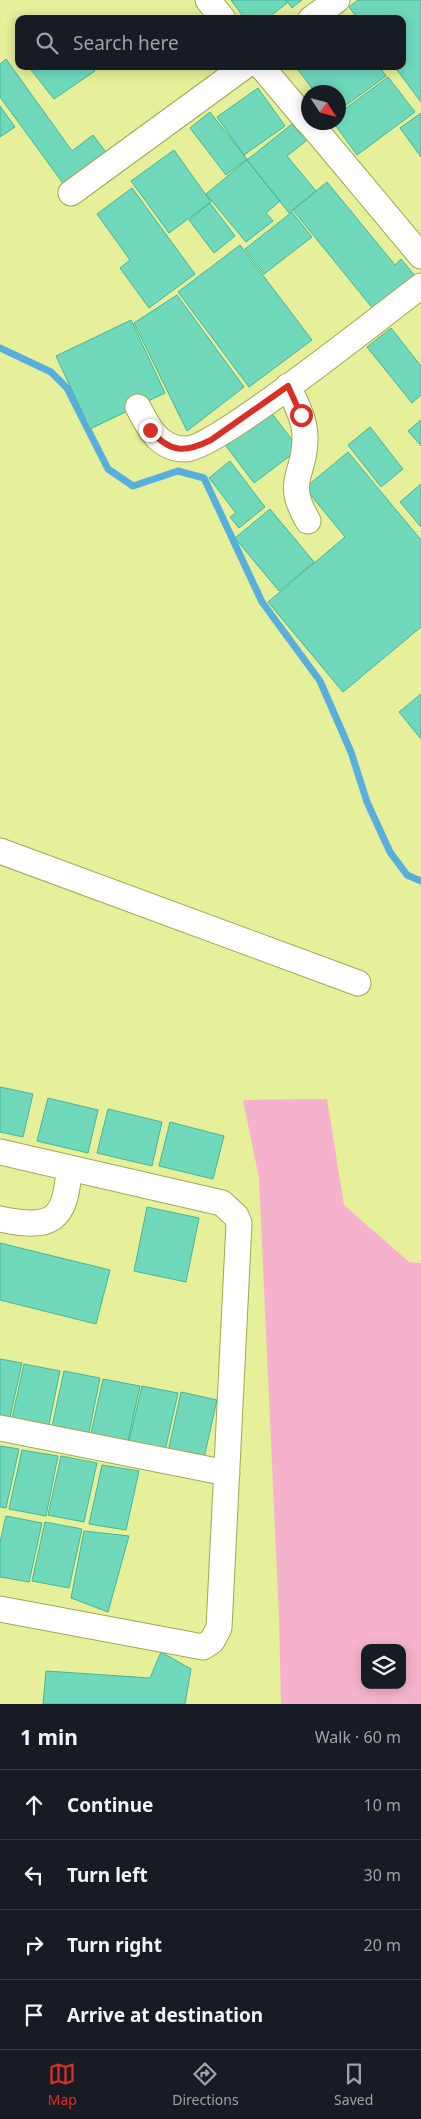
<!DOCTYPE html>
<html lang="en">
<head>
<meta charset="utf-8">
<style>
  body { margin:0; font-family:"Noto Sans",sans-serif; background:#20242c; color:#f1f3f6 }
  .controls { position:absolute; right:15px; bottom:15px; display:grid; overflow:hidden; border-radius:10px; box-shadow:0 2px 12px #0003 }
  .controls button { width:45px; height:45px; display:grid; place-items:center; padding:0; border:0; border-bottom:1px solid #363941; background:#171b24; color:#f1f3f6; font:25px sans-serif }
  .compass { position:absolute; left:301px; top:85px; width:45px; height:45px; border-radius:50%; background:#171b24; box-shadow:0 2px 12px #0003; rotate:126deg }
  .stop { position:absolute; width:15px; height:15px; margin:-11px; border:4px solid #d93025; border-radius:50%; background:#fff }
  .stop.end { background:#d93025; border-color:#fff; box-shadow:0 1px 5px #0008 }
  .list { margin:0; padding:0; list-style:none }
  h2 { display:flex; justify-content:space-between; align-items:center; height:65px; margin:0; padding:0 20px; font-size:21px }
  h2 small { font-size:16px; font-weight:400; color:#9ea1a6 }
  .list li { display:grid; grid-template-columns:32px 1fr auto; gap:15px; align-items:center; box-sizing:border-box; height:70px; padding:0 20px; border-top:1px solid #363941 }
  .list b { display:block; font-size:19px; white-space:nowrap }
  .list em { font-size:16px; font-style:normal; color:#9ea1a6 }
  .icon { flex:none; width:28px; height:28px; fill:none; stroke:currentColor; stroke-width:2; stroke-linecap:round; stroke-linejoin:round }
  .map { position:relative; flex:none; width:421px; height:1704px; overflow:hidden }
  .search { position:absolute; background:#171b24; box-shadow:0 2px 12px #0003; left:15px; right:15px; top:15px; height:55px; display:flex; align-items:center; gap:12px; box-sizing:border-box; padding:0 18px; border-radius:10px; color:#9ea1a6; font-size:19px }
  .sheet { height:345px; background:#171b24 }
  nav { display:flex; justify-content:space-around; align-items:center; box-sizing:border-box; height:70px; border-top:1px solid #363941; background:#171b24; font-size:14px; color:#9ea1a6 }
  nav a { display:grid; justify-items:center; gap:2px }
  nav .on { color:#d93025 }
  .map>svg:first-child { display:block }
  .green { fill:#f6b2cd; fill-rule:evenodd }
  .lines { fill:none; stroke-linecap:round; stroke-linejoin:round }
  .stream { stroke:#58afdd; stroke-width:7 }
  .building { fill:#70d9bc; stroke:#46b598 }
  .minor-casing { stroke:#a1a854; stroke-width:27 }
  .minor { stroke:#fff; stroke-width:25 }
  .route { stroke:#d93025; stroke-width:6 }
</style>
</head>
<body>
<div class="map">
<svg width="421" height="1704" viewBox="0 0 421 1704">
  <rect width="100%" height="100%" fill="#e6ef99"/>
  <!-- green -->
  <path class="green" d="M327 1099 344 1205 409 1262 421 1263V1704H281L279 1618 259 1178 243 1100ZM365 1648H402V1685H365Z"/>
  <g class="lines">
    <!-- stream -->
    <path class="stream" d="M0 348 51 372 67 388 108 469 133 486 178 471 204 478 262 602 320 681 351 752 367 802 390 852 407 875 421 881"/>
  </g>
  <!-- building -->
  <path class="building" d="M231 0H285L287 3 267 19H245Z
    M286 0H302L292 8Z
    M358 0H421V102L394 66H402V19H358L349 7Z
    M6 59 72 151 93 135 108 155 65 186 0 97V64Z
    M28 66H91L95 71 54 99Z
    M295 66H379L386 76 338 111V92H315Z
    M388 77 415 112 357 155 333 122H338V114Z
    M258 88 285 126 244 155 217 117Z
    M0 106 15 127 0 137Z
    M210 112 247 159 226 175 190 128Z
    M421 113V157L400 128Z
    M292 124 306 141 287 156 316 191 289 213 247 160Z
    M174 150 211 202 169 233 131 181Z
    M247 160 280 201 266 213 273 221 246 242 206 194Z
    M327 182 395 265 401 259 415 276 374 310 293 210Z
    M132 188 195 274 149 308 120 268 130 260 97 214Z
    M210 203 235 236 214 253 189 220Z
    M292 212 312 237 264 274 245 249Z
    M240 245 312 340 249 387 178 292Z
    M177 295 244 387 187 431 134 323Z
    M131 320 165 393 90 429 56 356Z
    M391 328 421 366V395L412 403 367 347Z
    M270 411 299 449 254 483 226 446Z
    M421 420V446L408 431Z
    M370 427 403 469 381 487 348 445Z
    M348 452 421 540V627L343 692 268 602 345 537 305 488Z
    M230 461 265 507 239 528 230 517 236 513 209 478Z
    M421 484V527L400 502Z
    M270 509 314 562 279 591 235 538Z
    M421 694V739L399 712Z
    M0 1087 33 1094 23 1137 0 1132Z
    M48 1098 98 1110 88 1153 37 1141Z
    M108 1109 162 1122 152 1166 97 1153Z
    M170 1122 224 1136 213 1179 159 1166Z
    M147 1207 199 1218 186 1282 134 1271Z
    M0 1243 110 1270 96 1324 0 1300Z
    M0 1359 22 1363 9 1422 0 1420Z
    M24 1364 60 1371 48 1429 11 1423Z
    M64 1371 100 1378 88 1437 51 1431Z
    M103 1379 140 1386 127 1445 90 1438Z
    M142 1386 178 1393 165 1451 128 1445Z
    M181 1392 217 1400 204 1458 168 1452Z
    M0 1446 19 1449 6 1508 0 1507Z
    M22 1450 58 1456 46 1516 9 1509Z
    M61 1456 97 1463 84 1522 48 1515Z
    M102 1465 139 1471 126 1530 89 1524Z
    M6 1516 42 1523 29 1582 0 1577V1542Z
    M45 1522 82 1529 69 1588 32 1581Z
    M84 1531 129 1536 108 1612 71 1598Z
    M161 1652 191 1669 185 1704H43L46 1671 150 1678Z"/>
  <g class="lines">
    <defs>
      <path id="minor" d="M208 0 223 19
        M311 19 337 0
        M261 66 308 122
        M309 122 421 256
        M71 193 245 66
        M288 386C295 402 305 419 305 437 306 476 283 479 308 521
        M138 407C148 427 159 449 185 449 215 450 386 312 421 286
        M0 851 358 983
        M0 1152 222 1203 236 1216 239 1223 219 1628 212 1641 203 1647 0 1609
        M0 1219C52 1230 66 1221 69 1168
        M0 1428 227 1473"/>
    </defs>
    <!-- minor casing -->
    <use href="#minor" class="minor-casing"/>
    <!-- minor -->
    <use href="#minor" class="minor"/>
  </g>
  <g class="lines">
    <!-- route -->
    <path class="route" d="M150 430C170 453 185 453 211 440L288 386 301 415"/>
  </g>
</svg>
<div class="controls">
<button><svg class="icon" aria-label="layers" viewBox="0 0 24 24"><path d="M12 4l9 5-9 5-9-5zM3 14l9 5 9-5"/></svg></button>
</div>
<svg class="compass" viewBox="-18 -18 36 36"><path d="M0-13l5 13h-10z" fill="#e53935"/><path d="M0 13l5-13h-10z" fill="#9ea1a6"/></svg>
<div class="stop" style="left:301px;top:415px"></div>
<div class="stop end" style="left:150px;top:430px"></div>
<div class="search"><svg class="icon" aria-label="search" viewBox="0 0 24 24"><circle cx="10" cy="10" r="6"/><path d="M15 15l6 6"/></svg>Search here</div>
</div>
<section class="sheet">
<h2>1 min<small>Walk · 60 m</small></h2>
<ul class="list">
<li><svg class="icon" aria-label="ahead" viewBox="0 0 24 24"><path d="M12 20V5M6 11l6-6 6 6"/></svg><div><b>Continue</b></div><em>10 m</em></li>
<li><svg class="icon" aria-label="left" viewBox="0 0 24 24"><path d="M17 20v-9H6M10 6l-5 5 5 5"/></svg><div><b>Turn left</b></div><em>30 m</em></li>
<li><svg class="icon" aria-label="right" viewBox="0 0 24 24"><path d="M7 20v-9h11M14 6l5 5-5 5"/></svg><div><b>Turn right</b></div><em>20 m</em></li>
<li><svg class="icon" aria-label="arrive" viewBox="0 0 24 24"><path d="M6 21V4h12l-3 4 3 4H6"/></svg><div><b>Arrive at destination</b></div></li>
</ul>
</section>
<nav>
<a class="on"><svg class="icon" aria-label="map" viewBox="0 0 24 24"><path d="M3 6l6-2 6 2 6-2v14l-6 2-6-2-6 2zM9 4v14M15 6v14"/></svg>Map</a>
<a><svg class="icon" aria-label="directions" viewBox="0 0 24 24"><path d="M12 3l9 9-9 9-9-9zM9 14v-3h6M13 9l2 2-2 2"/></svg>Directions</a>
<a><svg class="icon" aria-label="saved" viewBox="0 0 24 24"><path d="M7 4h10v16l-5-4-5 4z"/></svg>Saved</a>
</nav>
</body>
</html>
